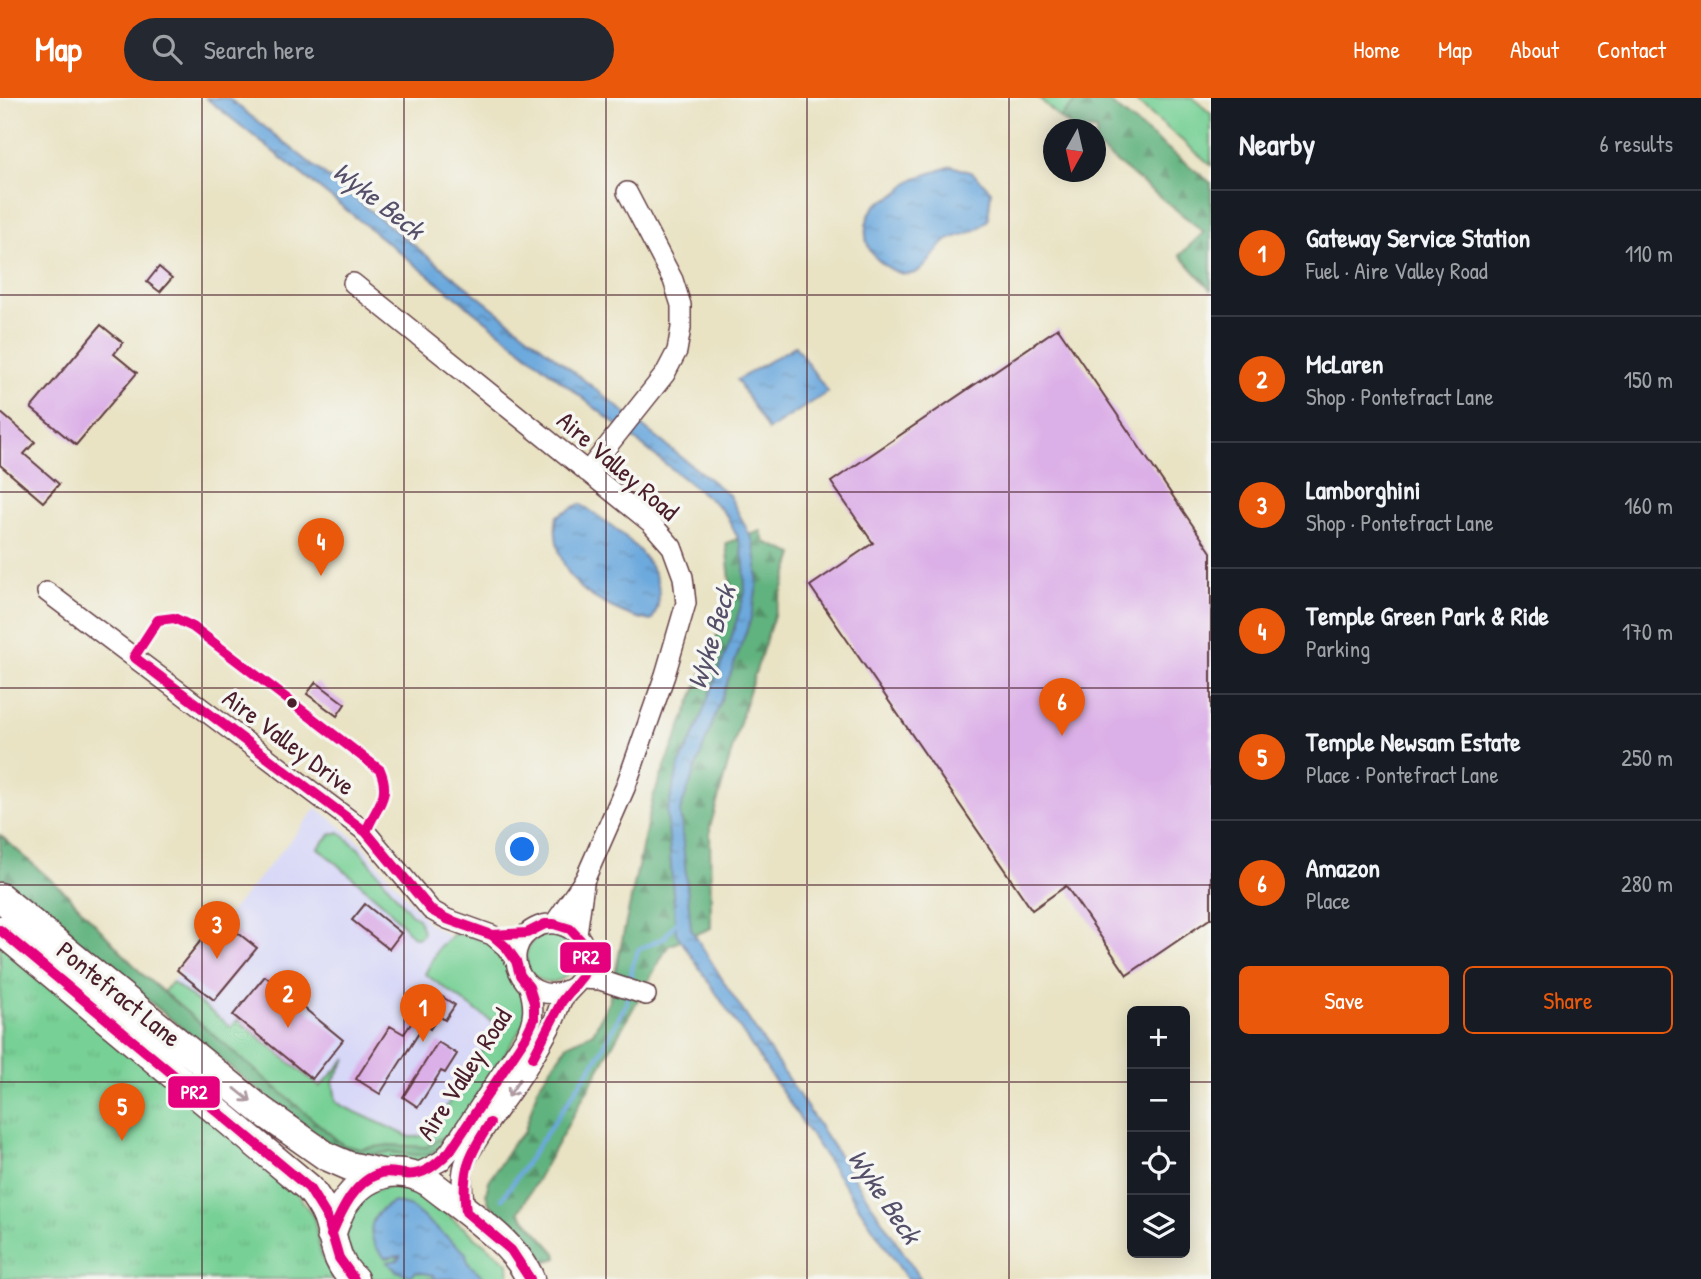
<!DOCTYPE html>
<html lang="en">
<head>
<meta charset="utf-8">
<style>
  body { margin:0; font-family:"Patrick Hand",sans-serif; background:#242831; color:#f1f3f6 }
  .controls { position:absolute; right:21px; bottom:21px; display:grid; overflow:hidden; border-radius:10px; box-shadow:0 4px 18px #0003 }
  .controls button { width:63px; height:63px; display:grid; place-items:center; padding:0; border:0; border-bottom:2px solid #363941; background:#171b24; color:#f1f3f6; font:35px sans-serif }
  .compass { position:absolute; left:1043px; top:21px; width:63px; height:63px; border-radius:50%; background:#171b24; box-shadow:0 4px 18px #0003; rotate:188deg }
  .you { position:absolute; left:523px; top:752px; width:24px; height:24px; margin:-18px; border:5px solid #fff; border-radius:50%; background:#1a73e8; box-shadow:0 0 0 10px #1a73e833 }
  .badge { display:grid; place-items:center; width:46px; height:46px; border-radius:50%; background:#ea580c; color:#fff; font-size:23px; font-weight:700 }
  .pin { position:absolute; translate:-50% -58px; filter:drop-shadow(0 2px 4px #0008) }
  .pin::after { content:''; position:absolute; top:37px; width:24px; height:21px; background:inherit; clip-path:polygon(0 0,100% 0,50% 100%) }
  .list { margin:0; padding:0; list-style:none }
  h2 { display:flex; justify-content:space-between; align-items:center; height:91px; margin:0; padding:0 28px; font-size:30px }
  h2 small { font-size:23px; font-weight:400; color:#9ea1a6 }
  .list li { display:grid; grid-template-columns:46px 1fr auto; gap:21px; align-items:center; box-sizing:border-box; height:126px; padding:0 28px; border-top:2px solid #363941 }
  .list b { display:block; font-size:26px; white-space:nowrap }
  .list p { margin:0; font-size:23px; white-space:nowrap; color:#9ea1a6 }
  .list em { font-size:23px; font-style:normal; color:#9ea1a6 }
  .actions { display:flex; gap:14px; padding:21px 28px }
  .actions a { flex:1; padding:16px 0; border:2px solid #ea580c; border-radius:10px; text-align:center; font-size:24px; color:#ea580c }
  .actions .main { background:#ea580c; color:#fff }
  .icon { flex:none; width:38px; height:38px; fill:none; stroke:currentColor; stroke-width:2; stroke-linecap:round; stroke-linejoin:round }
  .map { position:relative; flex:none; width:1211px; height:1181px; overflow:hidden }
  header { display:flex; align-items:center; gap:42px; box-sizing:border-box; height:98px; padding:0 35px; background:#ea580c; color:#fff }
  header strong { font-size:33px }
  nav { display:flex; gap:38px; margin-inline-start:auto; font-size:24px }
  .search { width:490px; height:63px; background:#242831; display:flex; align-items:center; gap:18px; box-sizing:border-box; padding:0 24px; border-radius:38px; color:#9ea1a6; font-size:26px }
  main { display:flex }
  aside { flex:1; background:#171b24 }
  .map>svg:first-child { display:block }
  .built { fill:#d7d7f8 }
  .green { fill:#77d095; stroke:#607860; stroke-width:2 }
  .forest { fill:url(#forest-firs); stroke:#566854; stroke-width:2 }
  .park { fill:url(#park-tufts); stroke:#607860; stroke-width:2 }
  .water { fill:url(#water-ripples); stroke:#5b6484; stroke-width:2 }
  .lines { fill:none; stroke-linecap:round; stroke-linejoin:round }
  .stream { stroke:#6ca9dd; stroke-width:4.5 }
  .building { fill:#dbafe7 }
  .minor-casing { stroke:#623c42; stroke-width:22 }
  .highway-casing { stroke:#623c42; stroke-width:31 }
  .minor { stroke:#fff; stroke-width:19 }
  .highway { stroke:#fff; stroke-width:28 }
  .bus-1-casing { stroke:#f6f6f2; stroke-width:16 }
  .bus-1 { stroke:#e5007d; stroke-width:10 }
  .oneway { stroke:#ae9aa0 }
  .grid { fill:none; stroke:#4a1f2b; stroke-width:2; stroke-opacity:0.55 }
  .bus-dot { fill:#4a1f2b; stroke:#f6f6f2; stroke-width:2.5 }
  .labels { text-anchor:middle; stroke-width:7; stroke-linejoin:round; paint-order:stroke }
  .street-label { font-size:26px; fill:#4a1f2b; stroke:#f6f6f2 }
  .water-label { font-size:28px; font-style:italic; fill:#564f69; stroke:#f6f6f2 }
  .line-badge { stroke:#f6f6f2; stroke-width:2.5 }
  .badge-label { font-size:19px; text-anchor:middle; font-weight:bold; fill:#fff }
</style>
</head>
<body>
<header>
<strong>Map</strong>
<div class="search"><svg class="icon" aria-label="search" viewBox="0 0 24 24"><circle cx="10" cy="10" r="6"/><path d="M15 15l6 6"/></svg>Search here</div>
<nav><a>Home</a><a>Map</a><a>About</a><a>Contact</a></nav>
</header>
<main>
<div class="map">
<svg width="1211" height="1181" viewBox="0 0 1211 1181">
  <defs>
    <pattern id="forest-firs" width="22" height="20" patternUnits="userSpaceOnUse" patternTransform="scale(1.75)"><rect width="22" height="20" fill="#61b27e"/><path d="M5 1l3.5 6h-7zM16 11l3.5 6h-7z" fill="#529067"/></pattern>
    <pattern id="park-tufts" width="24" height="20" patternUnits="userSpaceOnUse" patternTransform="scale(1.75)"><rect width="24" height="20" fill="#77d095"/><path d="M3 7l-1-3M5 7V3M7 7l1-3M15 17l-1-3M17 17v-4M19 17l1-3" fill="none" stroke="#68b281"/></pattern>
    <pattern id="water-ripples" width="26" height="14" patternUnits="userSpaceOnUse" patternTransform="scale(1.75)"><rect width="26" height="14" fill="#6ca9dd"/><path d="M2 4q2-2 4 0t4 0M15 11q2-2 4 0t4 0" fill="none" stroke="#5b89b3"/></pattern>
  </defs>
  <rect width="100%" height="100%" fill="#f6f6f2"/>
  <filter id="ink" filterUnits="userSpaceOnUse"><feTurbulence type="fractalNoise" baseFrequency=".0143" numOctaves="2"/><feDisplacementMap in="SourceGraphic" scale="14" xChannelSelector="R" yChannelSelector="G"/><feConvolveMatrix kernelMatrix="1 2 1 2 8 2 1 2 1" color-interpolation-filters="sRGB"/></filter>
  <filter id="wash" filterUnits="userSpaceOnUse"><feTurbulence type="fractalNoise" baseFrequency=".00686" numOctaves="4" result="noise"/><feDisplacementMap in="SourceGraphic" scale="28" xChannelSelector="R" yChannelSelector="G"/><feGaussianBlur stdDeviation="1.57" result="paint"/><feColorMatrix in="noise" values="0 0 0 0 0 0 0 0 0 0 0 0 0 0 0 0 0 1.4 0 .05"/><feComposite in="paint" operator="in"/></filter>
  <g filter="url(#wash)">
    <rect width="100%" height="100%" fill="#e9e3c4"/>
    <!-- built -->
    <path class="built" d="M317 710 361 745 429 826 449 838 425 876 498 928 436 1025 428 1035 419 1040 410 1039 342 1008 239 922 231 929 172 884Z"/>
    <!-- green -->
    <path class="green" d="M1039 0H1079L1060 20Z
      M1132 0H1193L1211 16V67Z
      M339 734 359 751 411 816 418 820 423 833 421 838 417 840 412 838 385 807 318 750 331 736Z
      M526 860a24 24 0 1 1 48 0a24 24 0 1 1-48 0Z
      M454 836H464L493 846 502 857 524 896 527 921 457 1033 426 1068 357 1062 153 906 172 884 231 929 238 922 320 989 347 960 333 983 336 1003 342 1008 410 1039C423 1040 428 1035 436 1025L498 928 425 876 439 849Z
      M395 1086 415 1091 508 1165 509 1181H375C361 1170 340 1151 346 1130 350 1118 360 1106 366 1095Z"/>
    <!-- forest -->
    <path class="forest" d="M1079 0H1104L1211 85V192L1180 157 1204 134 1096 48V32L1075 31 1060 20Z
      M761 433 764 444 794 456 747 600 710 729 711 830 668 848 519 1114 556 1155 557 1160 544 1164 531 1143 489 1106 486 1096 489 1083 514 1044 524 1035 538 989 567 947 593 935 609 903 653 699 732 500 726 445Z
      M0 737 68 797 142 876 343 1047 361 1051 389 1047 426 1049 443 1039 446 1046 428 1056 417 1057 389 1054 361 1058 341 1053 276 1007 0 781Z"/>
    <!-- park -->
    <path class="park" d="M0 841 290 1085 314 1120 321 1157 334 1181H0Z"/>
    <!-- water -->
    <path class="water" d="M206 0H228L729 397 753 443 757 466V489L750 523 680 713 691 831 727 889 921 1181H907L676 835 667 715 679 667 694 637 731 541 745 494 744 465 740 445 727 418 717 407Z
      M952 68 973 75 991 93 988 122C984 125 980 130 975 132 966 138 954 137 945 144 934 153 926 174 911 176 899 178 885 168 877 161 862 147 862 122 876 107 882 102 889 101 895 97 903 92 908 83 916 80 928 76 940 72 952 68Z
      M795 248 828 294 768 332 737 282Z
      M580 406C616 429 682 473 651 523 631 520 594 503 579 488 562 471 552 441 557 418Z
      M394 1104 411 1109 466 1155C468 1172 476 1168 484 1181H435L433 1177 416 1174 411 1178 396 1173 387 1164 398 1162 400 1158 385 1160C364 1139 367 1117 394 1104Z"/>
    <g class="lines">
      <!-- stream -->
      <path class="stream" d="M630 885 633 865 639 851 664 840 678 822
        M502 1101 598 959 626 906 628 897"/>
    </g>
    <g id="blocks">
      <!-- building -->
      <path class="building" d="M159 169 172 180 160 194 147 184Z
        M101 227 123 245 114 256 137 275 76 347 31 310Z
        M1058 230 1211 454V820L1127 877 1066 788 1032 812 810 488 873 445 831 384Z
        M0 314 35 344 24 356 59 386 43 404 0 367Z
        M316 584 345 606 337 618 307 596Z
        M365 806 401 835 389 851 352 822Z
        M219 820 257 850 214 902 177 872Z
        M265 878 343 942 312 981 233 917Z
        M433 893 455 907 445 922 439 918 430 931 424 927 380 996 356 981 390 928 404 936Z
        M438 944 457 956 445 975 441 973 418 1009 403 999Z"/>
    </g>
  </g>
  <g filter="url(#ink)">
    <use href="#blocks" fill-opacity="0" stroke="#623c42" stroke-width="2"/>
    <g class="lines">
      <defs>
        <path id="minor" d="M353 185 651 425 672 449 683 479 686 505 665 577 625 690 585 781 554 826
          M587 374 665 276 677 253 681 230V207L673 182 627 94
          M47 494 366 734 431 812 447 821 492 837 506 849 516 863
          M577 836 584 786
          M581 881 600 882 646 897
          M414 1077 441 1063 450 1053 525 940C534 921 535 909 529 889
          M466 1114C463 1097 459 1078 466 1062 481 1031 509 999 528 968 537 953 546 938 554 922 557 916 559 908 562 902 570 890 583 883 586 868 589 854 582 838 570 831 559 825 546 824 535 830 493 852 527 916 573 889"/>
        <path id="highway" d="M0 799 262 1013 326 1058 349 1068 381 1075
          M0 832 309 1090C316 1099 323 1109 327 1119 335 1142 334 1164 354 1181
          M331 1137C335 1127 338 1115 344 1106 365 1075 398 1065 430 1085 461 1110 516 1145 530 1181"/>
      </defs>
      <!-- minor casing -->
      <use href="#minor" class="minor-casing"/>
      <!-- highway casing -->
      <use href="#highway" class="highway-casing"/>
      <!-- minor -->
      <use href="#minor" class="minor"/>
      <!-- highway -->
      <use href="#highway" class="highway"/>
      <defs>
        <path id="bus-1" d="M174 520 193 529 380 672C392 700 375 709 366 734L134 559 158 522Z
          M0 832 309 1090 327 1119 339 1160 354 1181
          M492 837 527 835 545 826H554L570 831 583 845 587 867 583 877 562 903 533 959
          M490 1025C468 1058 461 1074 466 1114L511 1152 530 1181
          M331 1137C341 1114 354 1083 381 1075 388 1073 396 1075 403 1076 423 1079 437 1066 450 1053L525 940 534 921V905L529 889 520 877 516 863 506 849 492 837 447 821 431 812 366 734"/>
      </defs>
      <!-- bus-1 casing -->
      <use href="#bus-1" class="bus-1-casing"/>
      <!-- bus-1 -->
      <use href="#bus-1" class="bus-1"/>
    </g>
    <!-- one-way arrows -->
    <defs><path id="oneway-shaft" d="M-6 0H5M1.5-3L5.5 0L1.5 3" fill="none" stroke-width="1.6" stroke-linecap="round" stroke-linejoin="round" transform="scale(1.75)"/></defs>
    <g class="oneway">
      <use href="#oneway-shaft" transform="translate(514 990) rotate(123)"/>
      <use href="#oneway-shaft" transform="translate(243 997) rotate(39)"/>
    </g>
  </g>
  <!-- grid -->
  <path class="grid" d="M202 0V1181M404 0V1181M606 0V1181M807 0V1181M1009 0V1181M0 197H1211M0 394H1211M0 590H1211M0 787H1211M0 984H1132M1185 984H1211"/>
  <!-- markers -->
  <circle class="bus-dot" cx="292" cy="605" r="6"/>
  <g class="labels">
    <!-- street labels -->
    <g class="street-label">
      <text transform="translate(618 368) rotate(41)" y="9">Aire Valley Road</text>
      <text transform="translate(289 644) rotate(37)" y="9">Aire Valley Drive</text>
      <text transform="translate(119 896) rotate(39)" y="9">Pontefract Lane</text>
      <text transform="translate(464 976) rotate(-57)" y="9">Aire Valley Road</text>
    </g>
    <!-- water labels -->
    <g class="water-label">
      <text transform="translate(379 102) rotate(38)" y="10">Wyke Beck</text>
      <text transform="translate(711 539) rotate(-73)" y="10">Wyke Beck</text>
      <text transform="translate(885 1098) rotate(56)" y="10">Wyke Beck</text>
    </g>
  </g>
  <g class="line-badge">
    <rect x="559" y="843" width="53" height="33" rx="7" fill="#e5007d"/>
    <rect x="167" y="977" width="54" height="34" rx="7" fill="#e5007d"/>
  </g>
  <g class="badge-label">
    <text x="586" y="866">PR2</text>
    <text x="194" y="1001">PR2</text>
  </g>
</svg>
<div class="controls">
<button>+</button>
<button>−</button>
<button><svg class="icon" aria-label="locate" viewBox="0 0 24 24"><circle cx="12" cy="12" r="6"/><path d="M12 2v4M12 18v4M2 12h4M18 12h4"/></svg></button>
<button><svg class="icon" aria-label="layers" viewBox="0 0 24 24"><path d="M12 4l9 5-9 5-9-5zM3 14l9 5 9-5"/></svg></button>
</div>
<svg class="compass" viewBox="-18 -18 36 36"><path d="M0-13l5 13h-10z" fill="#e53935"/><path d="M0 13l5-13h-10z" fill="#9ea1a6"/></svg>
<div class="you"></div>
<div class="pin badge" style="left:423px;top:944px">1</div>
<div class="pin badge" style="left:288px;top:930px">2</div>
<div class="pin badge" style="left:217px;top:861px">3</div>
<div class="pin badge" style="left:321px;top:478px">4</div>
<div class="pin badge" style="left:122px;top:1043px">5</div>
<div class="pin badge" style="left:1062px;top:638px">6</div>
</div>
<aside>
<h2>Nearby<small>6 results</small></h2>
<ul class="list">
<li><span class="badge">1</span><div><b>Gateway Service Station</b><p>Fuel · Aire Valley Road</p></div><em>110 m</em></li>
<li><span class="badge">2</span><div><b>McLaren</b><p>Shop · Pontefract Lane</p></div><em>150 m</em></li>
<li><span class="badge">3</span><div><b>Lamborghini</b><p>Shop · Pontefract Lane</p></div><em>160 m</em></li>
<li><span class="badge">4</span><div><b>Temple Green Park &amp; Ride</b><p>Parking</p></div><em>170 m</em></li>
<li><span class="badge">5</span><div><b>Temple Newsam Estate</b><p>Place · Pontefract Lane</p></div><em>250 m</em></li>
<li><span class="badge">6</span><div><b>Amazon</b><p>Place</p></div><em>280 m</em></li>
</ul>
<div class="actions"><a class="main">Save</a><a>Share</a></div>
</aside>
</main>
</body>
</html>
